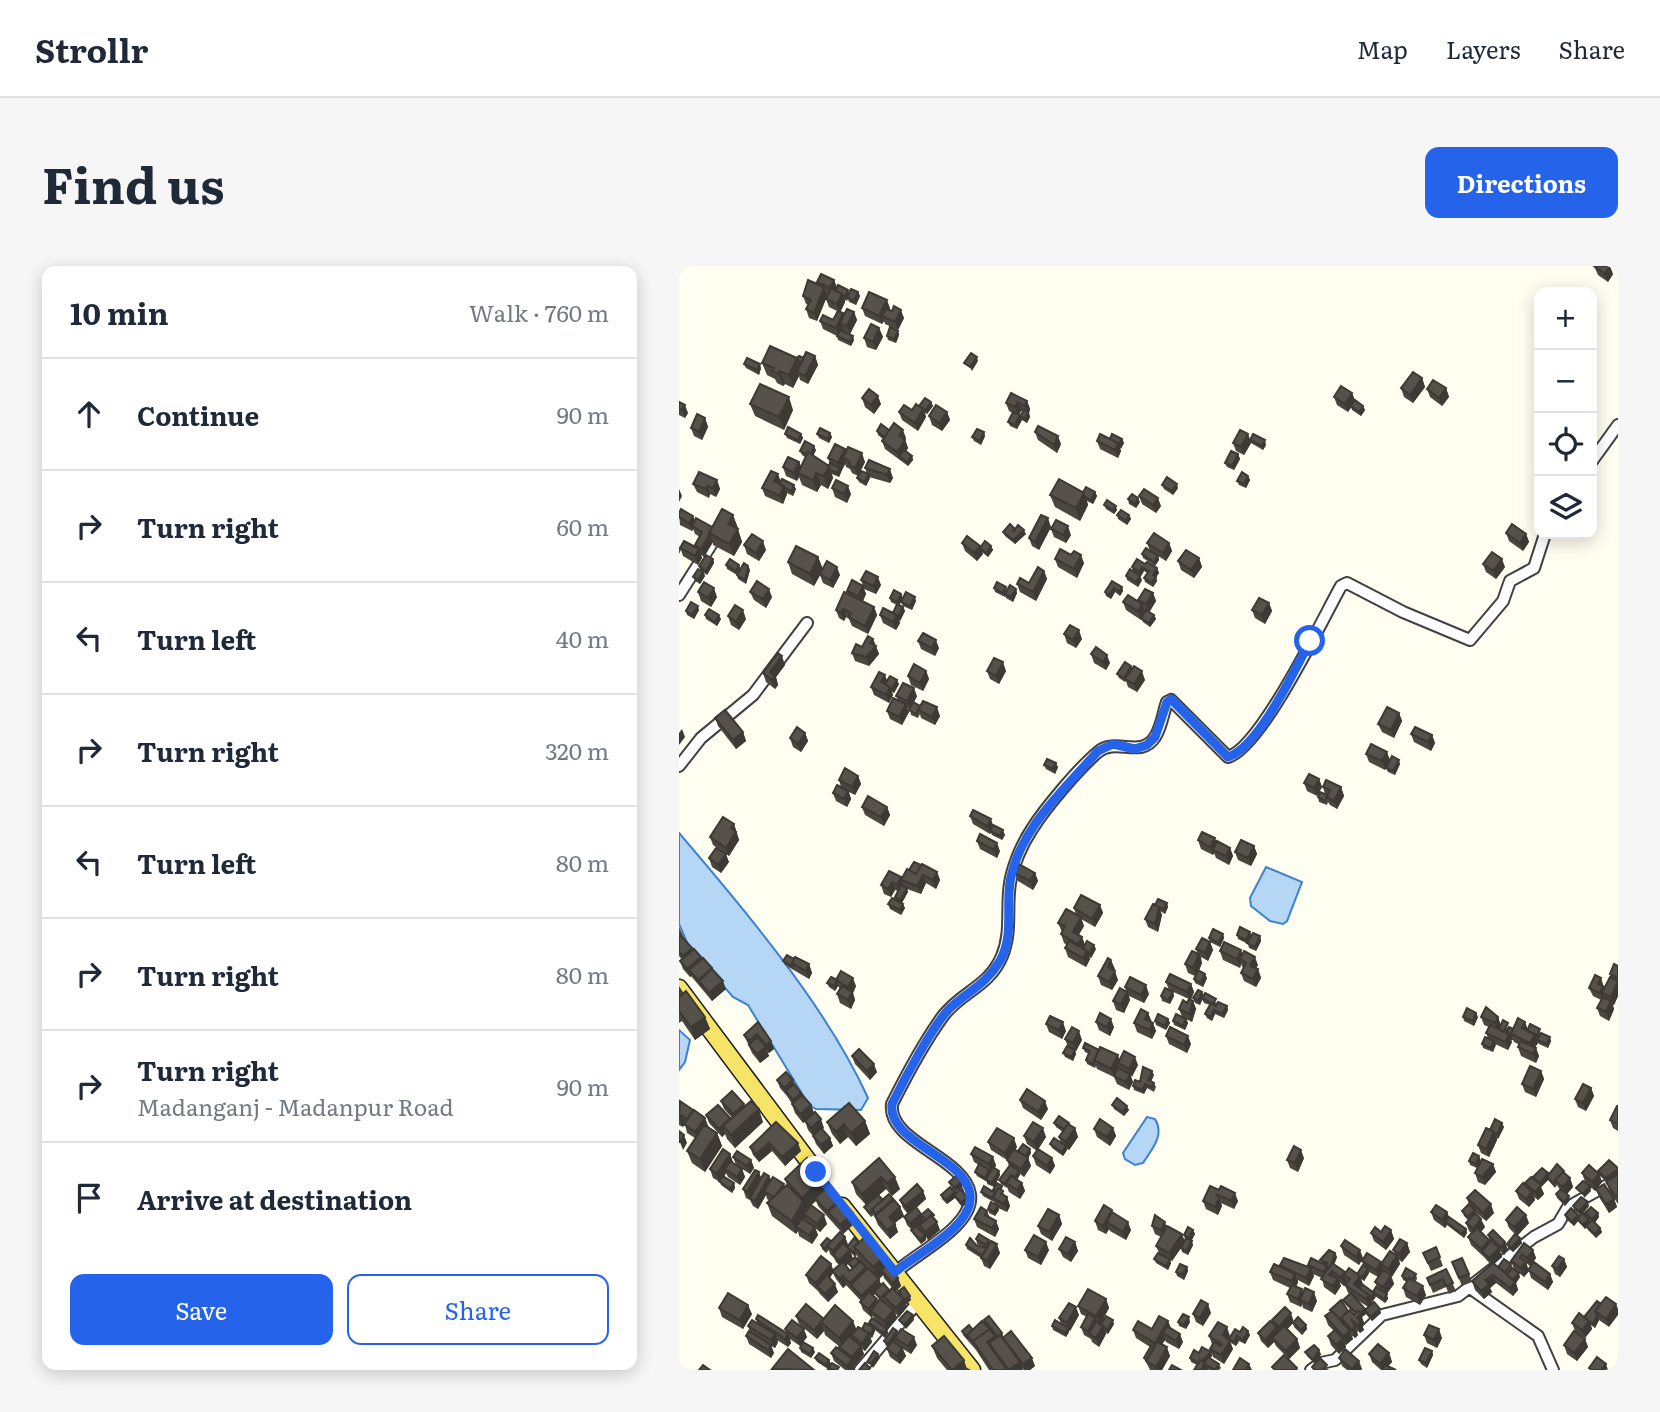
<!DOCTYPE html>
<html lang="en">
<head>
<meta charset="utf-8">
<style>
  body { margin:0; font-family:Literata,serif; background:#f6f6f7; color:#1f2937 }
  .controls { position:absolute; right:21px; top:21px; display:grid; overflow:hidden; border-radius:14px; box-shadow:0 4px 18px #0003 }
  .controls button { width:63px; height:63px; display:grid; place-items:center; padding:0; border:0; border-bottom:2px solid #e0e1e3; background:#fff; color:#1f2937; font:35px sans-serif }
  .stop { position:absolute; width:21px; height:21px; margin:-16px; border:5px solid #2563eb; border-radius:50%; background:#fff }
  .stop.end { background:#2563eb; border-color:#fff; box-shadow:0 2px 7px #0008 }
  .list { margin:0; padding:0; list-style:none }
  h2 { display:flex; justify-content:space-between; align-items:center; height:91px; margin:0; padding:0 28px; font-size:30px }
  h2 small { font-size:23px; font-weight:400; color:#747a83 }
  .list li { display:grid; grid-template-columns:46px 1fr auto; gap:21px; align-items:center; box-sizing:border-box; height:112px; padding:0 28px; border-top:2px solid #e0e1e3 }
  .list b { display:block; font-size:26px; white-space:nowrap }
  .list p { margin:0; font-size:23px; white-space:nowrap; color:#747a83 }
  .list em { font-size:23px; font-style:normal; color:#747a83 }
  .actions { display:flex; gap:14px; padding:21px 28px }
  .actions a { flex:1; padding:16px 0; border:2px solid #2563eb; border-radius:14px; text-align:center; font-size:24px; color:#2563eb }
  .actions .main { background:#2563eb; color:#fff }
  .icon { flex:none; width:38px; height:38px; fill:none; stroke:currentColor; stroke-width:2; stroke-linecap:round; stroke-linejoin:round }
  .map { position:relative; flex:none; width:939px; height:1104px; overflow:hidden; border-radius:14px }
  header { display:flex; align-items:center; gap:42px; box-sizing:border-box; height:98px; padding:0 35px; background:#fff; border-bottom:2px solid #e0e1e3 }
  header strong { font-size:33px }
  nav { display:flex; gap:38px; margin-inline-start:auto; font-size:24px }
  .intro { display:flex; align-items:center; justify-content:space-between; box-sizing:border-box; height:168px; padding:0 42px }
  h1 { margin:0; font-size:49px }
  .button { padding:18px 32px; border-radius:14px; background:#2563eb; color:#fff; font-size:24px; font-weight:700 }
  main { display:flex; gap:42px; padding:0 42px }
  aside { flex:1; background:#fff; border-radius:14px; box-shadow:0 4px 18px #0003 }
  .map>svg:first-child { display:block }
  .water { fill:#b6d6f5; stroke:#3e82cb; stroke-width:2 }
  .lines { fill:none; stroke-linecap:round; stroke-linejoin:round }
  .street-casing { stroke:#414141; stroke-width:14 }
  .primary-casing { stroke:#1f1f1f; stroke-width:19 }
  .street { stroke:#fff; stroke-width:10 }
  .primary { stroke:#f6e469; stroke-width:16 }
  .wall { fill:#4b4640; fill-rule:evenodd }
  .shaded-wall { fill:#3d3934 }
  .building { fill:#57514b; stroke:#3d3934; stroke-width:2 }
  .route { stroke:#2563eb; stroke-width:9 }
</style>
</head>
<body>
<header>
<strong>Strollr</strong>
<nav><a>Map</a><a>Layers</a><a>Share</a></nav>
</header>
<div class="intro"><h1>Find us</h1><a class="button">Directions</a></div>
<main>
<aside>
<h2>10 min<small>Walk · 760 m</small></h2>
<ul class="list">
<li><svg class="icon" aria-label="ahead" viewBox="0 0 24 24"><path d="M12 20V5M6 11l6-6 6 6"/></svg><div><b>Continue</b></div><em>90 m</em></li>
<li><svg class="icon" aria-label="right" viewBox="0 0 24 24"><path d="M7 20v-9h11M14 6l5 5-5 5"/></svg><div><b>Turn right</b></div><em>60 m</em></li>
<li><svg class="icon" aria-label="left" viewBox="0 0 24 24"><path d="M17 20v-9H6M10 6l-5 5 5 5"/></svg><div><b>Turn left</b></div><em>40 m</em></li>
<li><svg class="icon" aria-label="right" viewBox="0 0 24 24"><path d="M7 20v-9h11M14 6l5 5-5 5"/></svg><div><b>Turn right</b></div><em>320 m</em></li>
<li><svg class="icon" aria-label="left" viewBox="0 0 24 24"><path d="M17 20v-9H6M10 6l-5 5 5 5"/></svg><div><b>Turn left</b></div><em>80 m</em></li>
<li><svg class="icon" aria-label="right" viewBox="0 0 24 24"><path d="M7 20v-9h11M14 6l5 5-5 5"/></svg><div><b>Turn right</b></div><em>80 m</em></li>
<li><svg class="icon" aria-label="right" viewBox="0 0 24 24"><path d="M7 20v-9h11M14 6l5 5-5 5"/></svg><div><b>Turn right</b><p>Madanganj - Madanpur Road</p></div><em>90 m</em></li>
<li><svg class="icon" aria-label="arrive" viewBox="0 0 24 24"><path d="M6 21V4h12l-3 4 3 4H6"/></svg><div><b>Arrive at destination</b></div></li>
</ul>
<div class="actions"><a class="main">Save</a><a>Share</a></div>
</aside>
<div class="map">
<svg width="939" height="1104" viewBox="0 0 939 1104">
  <rect width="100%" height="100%" fill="#fffef0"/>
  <!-- water -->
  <path class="water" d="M0 567C65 643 148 741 189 832L182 844 137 843 130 839 69 739 54 731 10 681 0 658Z
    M587 601 623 616 608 655 604 658 591 655 572 640 571 632Z
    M0 764 11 774 6 796 0 804Z
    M468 851 476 853C486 869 473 883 464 897L456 899 446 893 444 887Z"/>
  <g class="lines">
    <defs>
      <path id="street" d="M913 195 939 159
        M0 329 37 271
        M0 500 22 472 74 429 128 357
        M217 1006C237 987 296 960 291 928 285 891 208 876 213 838 228 808 245 776 264 750 282 726 310 721 323 690 333 666 327 642 331 617 334 599 343 578 353 563 366 542 400 502 419 486 437 471 462 493 476 471 483 460 484 447 488 436L492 434 549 491C582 482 643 354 662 320L668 317 724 346 791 374 824 335 831 315 855 302 866 268
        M791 1022 859 1070 874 1104
        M181 1104 240 1035
        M632 1104 642 1097 656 1094 703 1049 779 1030 855 971 879 958 889 941 939 913"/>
      <path id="primary" d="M0 722 139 908
        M163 940 293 1104"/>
    </defs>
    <!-- street casing -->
    <use href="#street" class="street-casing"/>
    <!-- primary casing -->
    <use href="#primary" class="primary-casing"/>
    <!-- street -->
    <use href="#street" class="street"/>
    <!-- primary -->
    <use href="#primary" class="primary"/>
  </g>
  <!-- wall -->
  <path class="wall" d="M915 0 934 8 929 16 919 9Z
    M155 14 158 22 170 27 179 26 181 30 177 39 170 36 169 33 168 35 166 34V36L161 46 165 50 175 46 178 54 171 68 175 74 172 80 159 74 158 70 144 63 141 55 154 54 158 45 150 41 147 33 138 55 130 52 127 43 129 39 127 38 124 30 139 18 138 16Z
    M183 42H211L210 44 225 52 219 64 206 58 205 55 203 58 186 50Z
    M200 62 204 71 197 84 188 81 185 72Z
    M219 65 220 69 217 77 209 74 208 70Z
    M136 90 139 99 129 118 121 114 120 110 114 122 106 118 104 120 98 117 96 113 88 109 83 97Z
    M65 98 82 102 80 109 67 102Z
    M743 112 746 121 734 137 725 131 722 122Z
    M767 122 770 131 763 140 751 131 748 123Z
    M673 127 676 134 684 140 686 144 682 150 673 144 672 141 669 146 658 139 655 131Z
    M183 132 202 138 195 148 186 141Z
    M348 135 351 143 350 147 351 151 348 157 343 154 341 150 344 146 342 145 340 149 343 154 338 163 331 160 329 156 334 147 330 145 327 137Z
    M0 136 9 147 6 152 0 149Z
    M252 136 254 140 248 148 246 147 247 151 239 165 223 154 220 146 233 144Z
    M71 138 114 144 105 164 76 150Z
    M268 146 271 154 263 165 253 159 250 150Z
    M26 152 29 161 23 174 15 170 12 162Z
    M210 164 227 172 226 173 229 182 227 186 233 190 234 194 229 200 206 183 203 175 204 173 199 169 198 165Z
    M305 166 306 170 302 179 295 175 293 171Z
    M356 166 382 178 378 187 359 174Z
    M151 167 153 171 150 177 140 172 138 168Z
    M106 168H122L124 172 121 178 108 172Z
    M569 168 571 174 587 179 584 184 572 177 565 189 557 185 554 177Z
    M443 173 445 177 441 183 442 185 439 192 421 183 418 175Z
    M166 183 167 185 186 196 179 210 173 207 171 203 167 201 166 198 160 211 153 208 154 212 149 223 142 219 138 226 123 219 120 211 118 215 107 210 104 201 120 196 122 200 126 191 123 189 121 185 137 184 134 190 150 200 151 198 149 192Z
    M559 188 561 193 555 204 548 201 546 197Z
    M190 194 214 212 211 217 190 211 191 212 187 220 180 216 178 212 188 208 186 202Z
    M569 210 571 214 567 222 560 219 558 215Z
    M38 214 41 223 37 231 31 228 30 232 18 226 14 218Z
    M101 215 117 223 114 230 108 227V228L104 238 86 230 83 222Z
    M483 219 499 222 494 229 485 223Z
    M153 222 172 228 168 237 156 231Z
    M404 226H416L418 230 414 238 408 235 409 239 401 255 376 241 371 229Z
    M460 230 482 240 477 247 463 238Z
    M449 233 461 236 457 242 450 238Z
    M425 239 438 244 435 248 427 243Z
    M0 247 14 250 16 255 33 261 54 249 63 276 55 290 34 279V276L25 291 22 289 23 292 19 299 4 290 2 284 0 288V280L1 282H17L16 279 21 271 16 268 14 263 13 265 1 259Z
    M438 249H450L452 253 448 259 439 253Z
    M372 261 360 284 353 280 350 272Z
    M372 263 392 269 387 277 375 271Z
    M336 264 347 268 336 278 326 270 324 266Z
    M827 267 847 268 850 276 844 285 830 275Z
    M283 277 301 281 312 280 314 284 309 291 303 286 304 288 298 295 286 285Z
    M468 277H490L493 285 487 295 479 290 480 294 476 300 464 292 463 288 471 285Z
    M65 279 87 284 80 295 68 288Z
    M139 291 144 303 161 309 154 322 144 317 141 309 135 320 113 308 109 296Z
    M520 292 523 301 515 312 502 304 499 295Z
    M34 293 35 297 28 309 25 307 26 310 21 318 16 315 14 311 21 304 20 300Z
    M376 293 405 297 398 312 379 301Z
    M466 298 478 302 480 307 477 311 478 315 474 321 466 316 465 312 468 307 465 305 462 310 454 305 453 301Z
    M804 298 826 301 817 313 807 306Z
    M47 299H60L62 303 69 300 71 304 67 318 59 313 58 309 48 303Z
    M365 305 368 313 357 335 341 326 338 318 350 317Z
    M447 310 463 314 459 321 448 314Z
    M182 314 202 319 197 328 185 323 187 328 184 335 195 341 198 349 189 368 173 360 170 353 167 351 165 355 160 352 157 344 169 328 168 325 184 320Z
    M327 321 328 324 337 323 338 327 334 336 327 332 326 330V331L316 326 315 322Z
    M443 321 444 325 441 330 436 326 432 333 427 330 426 326Z
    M19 326 38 331 32 341 22 335Z
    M71 326 93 331 87 342 75 334Z
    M474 327 477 335 470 346 475 349 477 353 471 361 464 356 462 353V354L447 344 444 336 461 337 459 334Z
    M222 328 224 332 220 339 224 341 226 345 221 355 220 354 221 357 217 364 204 357 201 349 214 347 218 339 212 336 211 332Z
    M237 335 233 344 224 340 222 336Z
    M590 337 593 345 586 358 576 352 573 344Z
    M20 344 15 353 8 349 7 345Z
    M26 349 42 353 38 360 27 353Z
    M49 350 67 353 60 364 52 359Z
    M385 368 403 373 397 382 388 377Z
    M194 373 200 388 190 400 176 395 173 387 183 381Z
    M239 375 260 382 256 390 242 383Z
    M412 388 431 397 427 404 415 397Z
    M106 399 97 411 99 419 96 423 87 416 84 407Z
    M452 400 453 403 466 414 458 426 449 421 447 415 446 416 440 412 438 408Z
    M247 405 250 413 244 425 232 419 229 410Z
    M308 405H327L320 418 311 413Z
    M208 415 220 418 215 427 213 426 214 429 210 437 195 429 192 421Z
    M217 430H238L235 436 261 450 256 459 242 452 241 448 239 452 232 449 231 443 228 442 230 446 223 459 211 453 208 445 219 434Z
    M720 447 723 455 715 472 703 466 699 458Z
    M36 452 64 466 67 475 57 483 39 460Z
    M126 467 129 475 122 486 114 481 111 472Z
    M732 468 753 469 756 477 752 485 735 476Z
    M687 488 721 498 716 509 709 506 707 502 706 504 690 496Z
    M365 499 379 501 376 508 367 503Z
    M179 510 182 518 176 529 170 526 172 533 168 541 157 535 154 527 162 521 160 514Z
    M640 513 643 521 638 530 628 525 625 517Z
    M644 521H662L665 530 658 543 651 539 649 536 648 539 640 536 639 531 646 528Z
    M183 541H208L211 549 205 560 186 549Z
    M291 550 326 569 323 574 313 569 312 567 311 568 294 558Z
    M55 558 60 574 50 590 34 579 31 571Z
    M519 574 551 582 554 590 550 599 537 592 535 587 534 589 522 583Z
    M298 575 321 585 318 592 301 583Z
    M575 580 578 588 572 600 559 594 556 586Z
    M30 592 50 596 42 607 33 601Z
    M230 604 258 606 261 614 257 623 247 617 242 628 228 623 229 626 223 637 226 642 222 649 211 643 209 638 217 634 216 631 219 625 216 624 212 631 205 628 202 619 223 613Z
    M336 607H356L359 615 354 624 339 615Z
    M488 637 489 641 486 648 481 645 483 649 479 666 469 661 466 653 476 639Z
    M421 639 424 647 416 661 402 653 405 660 399 669 403 671 406 679 417 683 412 692 410 691 411 693 407 701 389 691 386 682 388 679 385 677 382 668 383 666 379 657 397 649 395 642Z
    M0 661 6 674 13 684 33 702 47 723 33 735 12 710 11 711 4 703 1 695 3 694 0 690Z
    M571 666 572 670H581L582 675 577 685 570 682 569 678 559 673 558 669Z
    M544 668 545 672 541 681 531 676 530 672Z
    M531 676 534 684 529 695 522 691 523 697 520 705 528 712 524 721 516 717 515 713 516 710 509 707 506 698 519 688 517 683Z
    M541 685 563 688 579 699 577 702 579 703 582 712 577 721 565 715 562 707 564 702 562 698 561 702 544 694Z
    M115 693 130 698 133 707 130 713 106 699 104 695Z
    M939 700V730L935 739H934L935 743 930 755 921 750 918 742 922 734 914 730 910 722 922 712 925 723 932 712 931 708Z
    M436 703 434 705 439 714 433 724 422 719 419 710Z
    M157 714 177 720 174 727 176 734 172 743 161 737 158 728 161 723 159 720 156 725 150 721 148 717Z
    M487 716 512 718 515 726 512 734 514 735 517 743 513 756 507 753 509 757 506 764 495 759 494 755 503 751 500 743 508 737 510 733 490 724Z
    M446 721 470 728 465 737 450 730 451 734 445 747 437 744 434 735 447 725Z
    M0 722 26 751 31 763 16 774 3 755 0 757Z
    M494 726 495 730 491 738 483 735 482 730Z
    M524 730 538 737 548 740 549 744 545 752 536 748 533 755 528 752 526 748 531 739 525 737 523 733 521 739 516 737 514 732Z
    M469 747 477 765 473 773 458 766 455 757Z
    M784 751H799L795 760 785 755Z
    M802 751H819L822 760 834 763 846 756 848 763 862 767 872 775 869 782 860 778 857 774 859 777 856 781 860 790 857 797 842 790 839 781 841 779 835 776 834 774H832L833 776 829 784 816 778 814 786 804 782 803 778 809 772 807 767 810 761 805 759Z
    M489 753 491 757 487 764 477 759 476 755Z
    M79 756 92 775 95 783 90 787 88 785 90 790 81 797 73 787 65 769Z
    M417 756 435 761 431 770 420 764Z
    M367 758 387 765 383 773 370 766Z
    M487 770 512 778 508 787 490 778Z
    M386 773 403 774 397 785H396L397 788 394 795 386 791 384 787 389 781Z
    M404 782 441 794 459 799 452 811 454 816 450 824 438 818 435 811 418 803 417 800 416 802 408 798 407 794 410 788 406 786Z
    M173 790 198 806 191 814 176 798Z
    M862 805 865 813 857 831 846 826 843 818Z
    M475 809 472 815 475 817 477 821 475 826 468 822 465 828 455 824 454 820Z
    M98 814 116 820 132 839 135 847 124 857 116 847 113 838 108 830 101 822Z
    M912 822 915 830 907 845 899 841 896 833Z
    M341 834 369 843 362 854 344 842Z
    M42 835 65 838 66 840 84 856 56 882 48 873 46 868 43 871 30 857 27 849 52 853 53 852 45 843Z
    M0 836 26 852 29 860 38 867 43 880 26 906 13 897 8 885 16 872 8 867 6 858 4 861 0 859Z
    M433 839 450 844 445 850 435 843Z
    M939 840V865L934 862 931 854Z
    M126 855 145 862 143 863 151 872 154 880 145 888 137 878 134 870 129 864Z
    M186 855 191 868 177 880 169 871 161 878 153 868 148 856Z
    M97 856 122 885 106 900 93 885 80 896 74 889 71 881Z
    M375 857 391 859 396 862 399 871 390 884 388 883V884L384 890 373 882 371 878 382 877 380 871 384 866 377 861Z
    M825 861 819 873 818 872V874L810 891 802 887 799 879 811 864Z
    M434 862 437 870 431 880 418 871 415 863Z
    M345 870 367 871 358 885 348 878Z
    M309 876 338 881 336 884 339 885 351 883 352 887 349 892 352 900 345 911 341 908 338 914 343 917 346 925 341 933 330 926 328 921V922L322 918 320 914 330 900 328 894 312 884Z
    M51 888 54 897 63 903 66 911 61 919 49 911 47 907 45 911 55 917 56 922 53 927 42 919 41 916 34 912 31 903Z
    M292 888 317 899 316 902 320 905 321 909 315 921 308 918V916L298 910 296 906 300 899 295 896Z
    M354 890 373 892 376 900 371 908 357 899Z
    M54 891 72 894 75 902 71 908 57 899Z
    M200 892 221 923 213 930 207 923 200 929 204 934H214L221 941 225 950 216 957 219 966 211 973 199 959 195 949 192 951 187 945 185 941 187 939 177 928 173 916Z
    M625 892 619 906 611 902 608 894Z
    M790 895H802L798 902 791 899Z
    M814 898 817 906 806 919 799 916 796 907Z
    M939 902V938L930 925 928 916 921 910 923 916 916 925 906 916 903 907H920L919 905Z
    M885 905 886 908 891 912 894 921 888 928 891 934 886 940 878 932 877 928 881 924 878 919 876 922 869 914 862 921 865 928 859 934 855 931 856 934 850 941 840 933 837 925 847 920 846 917 855 914 854 911Z
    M80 906 82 912 90 910 92 914 105 918 106 921 108 919 106 913 145 911 149 921 163 935 177 956 164 968 139 940 137 935 132 939 148 958 141 966 136 962 139 969 133 978 120 970 119 965 117 968 93 950 88 937 91 935 88 933 87 929 79 943 74 940 71 934 67 932 64 923Z
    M531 920 559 935 555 943 542 937 543 940 539 949 527 943 524 935Z
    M917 923 935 933 938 941 930 947 920 931Z
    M314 924H325L324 926 326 930 328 931 331 940 328 946 319 942 320 944 316 950 310 947 309 943 316 938 315 936 304 930 302 926H314Z
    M244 925 247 933 237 942 243 949 256 954 261 964 249 974 247 971V974L242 978 234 968 233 964 228 959 225 951 229 948 224 942 221 934Z
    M276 927 288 931 290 935 283 941 276 932 268 938 263 933 262 929Z
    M788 932 815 947 807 955 796 946 806 961 802 966 810 974 811 976 809 969 826 976 829 984 825 989 821 985 823 991 815 998 820 1002 832 998 834 1002 841 1011 837 1017 839 1024 834 1030 817 1017 811 1022 813 1026 805 1033 796 1024 793 1015 812 999 805 991 792 979 789 971 792 967 790 965 787 957 789 954 785 950 783 945 790 939Z
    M894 940H910L904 947 910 953 911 956 912 955 908 951 906 947H919L920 951 916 957 921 962 923 966 917 972 909 964 908 961 906 963 899 955 895 960 887 953 886 949H899L900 950 901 949 895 944Z
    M308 945 311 952 317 955 320 963 316 971 298 961 295 953Z
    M752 946H768L770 951 787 963 788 967 785 972 768 959 766 962 755 954Z
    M434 947 452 964 447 974 431 965 430 963 427 968 419 964 416 955Z
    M380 949 383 958 373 975 362 968 359 960Z
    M827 954 850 957 838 970 841 972 843 977 834 986 829 982 828 978 836 968 830 962Z
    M473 960 488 961 503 968 505 975 506 973 505 969 514 964 516 968 512 975 514 979 509 989 503 986 502 982 493 995 491 994 492 997 489 1004 477 997 475 993 480 987 477 980 482 971 476 968Z
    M712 964 715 973 707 984 695 975 692 967Z
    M166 971 169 979 180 977 206 990 210 1001 219 1012 222 1020 217 1025 221 1029 220 1025 232 1034 227 1038 228 1041 220 1051 216 1047 218 1052 208 1064 195 1053 194 1050 192 1051 184 1044 181 1036 182 1035 167 1019 164 1022 157 1013 154 1007 151 1012 159 1026 149 1036 141 1028 139 1025 130 1017 127 1009 152 998 154 1004 160 999 157 996 155 992 151 988 150 984 147 987 143 983 142 979ZM172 987 176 991 178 989 179 994 169 997 173 1003 171 1005 167 1000 174 993ZM204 1009 205 1012 214 1023 211 1025 210 1024 202 1019 200 1013ZM196 1028 201 1034 199 1036 194 1030Z
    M297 973 310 974 311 976 321 987 311 1003 305 1000 302 992 288 983 287 979 303 980 298 978Z
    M396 976 399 985 392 996 384 991 380 983Z
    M728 977 731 986 723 996 720 994 721 998 712 1011 715 1018 707 1028 709 1033 706 1037 696 1030 692 1039 702 1047 693 1055 687 1048 683 1051 685 1057 683 1059 685 1064 681 1067 677 1063 679 1069 676 1072 671 1067 674 1073 667 1079 666 1077 667 1081 660 1088 652 1079 649 1070 655 1065 649 1059 646 1050 669 1045 676 1048 666 1038 664 1034 671 1028 669 1027 666 1019 667 1016 665 1020 660 1016 662 1020 656 1029 645 1021 643 1012 634 1008 635 1010 630 1020 619 1014V1016L617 1021 624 1027 638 1035 633 1046 624 1042 623 1038 622 1041 611 1036 608 1028 611 1022 594 1014 591 1006 602 1001 601 999 630 1001 629 999 643 997 641 994 656 987 658 991 655 998 666 1006V1007L679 1009 685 1000 683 995 702 996 703 998 716 988 714 984ZM690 1006 699 1011 696 1016 698 1022 694 1026 683 1019 682 1013 685 1015 690 1007ZM677 1033 689 1041 686 1044Z
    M662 980 684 992 680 999 665 989Z
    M757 981 764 1000 752 1005 744 987Z
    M346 984H370L362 999 349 992Z
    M854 984 857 992 851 1000 847 997 849 1004 871 1008 874 1016 869 1024 852 1012 850 1005 845 1011 835 1003 832 995Z
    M885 993 888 1001 881 1011 876 1008 873 1000Z
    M773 996 790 1008 793 1016 783 1020Z
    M508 1001 509 1005 505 1014 498 1010 497 1006Z
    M767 1003 777 1025 770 1028 767 1021 754 1027 748 1012Z
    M737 1008 738 1013 736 1016 747 1029 741 1039 727 1031 724 1022 728 1016 724 1014 723 1010Z
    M927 1031 930 1061 920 1054 916 1062 912 1059 913 1063 906 1072 896 1065 893 1057 905 1051 922 1038Z
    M427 1033 430 1042 421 1058H435L429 1068 427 1067V1068L420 1081 413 1076 412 1073 405 1069 402 1061 408 1051 402 1048 399 1040Z
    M40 1042 73 1048 64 1063 43 1051Z
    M532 1047 524 1060 517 1056 514 1048Z
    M400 1049 391 1065 390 1064V1066L387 1071 374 1064 373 1060 382 1058 380 1052Z
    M117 1050 145 1053 178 1063H183L191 1059 190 1057 208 1063 209 1067 206 1072 196 1064V1065L193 1072 191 1071 193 1076 186 1085 183 1083 185 1088 176 1100 175 1099 176 1102 174 1104H166L155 1095 152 1087 162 1084 161 1081 146 1069 145 1065 138 1073 120 1058Z
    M77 1053 107 1067 106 1063 128 1071 121 1080 111 1073 112 1077 109 1081 98 1074 99 1076 96 1082 92 1080 95 1087 92 1092 70 1078 67 1070 71 1066 69 1060 78 1057Z
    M305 1054 323 1067 325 1071 356 1100 351 1104H345L343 1102 344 1104H310L297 1084 284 1069 283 1065 294 1064 306 1058Z
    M593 1054 615 1055 627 1059 628 1063 623 1069 615 1061 614 1057 608 1063 618 1073 621 1082 610 1093 597 1080 595 1076 589 1082 582 1075 579 1067 594 1057Z
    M489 1055 492 1062 504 1076 500 1083 487 1076 486 1074 483 1079 491 1090 483 1104H471L465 1092 471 1081 457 1072 454 1064 473 1063Z
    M499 1056H511L507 1063 500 1060Z
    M569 1065 571 1069 566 1078 560 1075 557 1080 552 1077 550 1073 561 1066Z
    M219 1067 238 1079 232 1088 224 1083 227 1090 221 1098 211 1091 208 1083 209 1081 207 1080 205 1075Z
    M745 1069 763 1072 758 1082 748 1077Z
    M530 1070 549 1073 554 1083 545 1098 534 1091 531 1083 533 1078Z
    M906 1073 909 1081 898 1095 888 1088 885 1079Z
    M253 1080 285 1094 287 1101 292 1104H268L258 1092Z
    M121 1082 136 1086 132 1092 122 1086Z
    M753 1085 754 1089 748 1102 742 1098 740 1094Z
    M532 1086 533 1090 531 1092 540 1098 542 1102 540 1104H530L528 1103 529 1104H515L518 1099 512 1096 511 1092 520 1087Z
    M626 1086 642 1088 637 1097 650 1104H634L633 1101 636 1098 628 1090Z
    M710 1087 713 1096 709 1100 717 1104H702L693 1096 690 1088Z
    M136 1092 150 1094 152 1098 149 1103 138 1096Z
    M660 1092 683 1103 682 1104H668L663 1100Z"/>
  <!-- shaded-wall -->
  <path class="shaded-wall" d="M931 0 934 8 929 16 926 8Z
    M155 14 158 22 154 30 151 22Z
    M145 21 148 30 138 55 135 47Z
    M179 26 181 30 177 39 175 35Z
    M163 28 166 36 161 47 158 38Z
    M208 34 211 42 206 52 203 50 205 55 203 58 200 50Z
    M222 44 225 52 219 64 216 56Z
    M175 46 178 54 171 68 168 60Z
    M164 47 167 56 161 57 164 63 160 71 157 62Z
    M200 62 204 71 197 84 194 76Z
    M219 65 220 69 217 77 215 73Z
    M174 70 175 74 172 80 171 76Z
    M136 90 139 99 129 118 126 110Z
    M298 91 299 95 293 105 291 101Z
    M118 92 123 104 118 106 120 110 114 122 110 109Z
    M81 98 82 102 80 109 78 104Z
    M101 105 106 118 104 120 100 108Z
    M743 112 746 121 734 137 731 129Z
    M767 122 770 131 763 140 760 132Z
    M673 127 676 136 669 146 666 138Z
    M199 130 202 138 195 148 192 139Z
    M110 131 114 144 105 164 100 151Z
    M348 135 351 143 350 147 351 151 348 157 346 153 349 148 346 140Z
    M252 136 254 140 248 148 247 144Z
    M339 136 342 145 339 150 336 141Z
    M6 139 9 147 6 152 3 144Z
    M684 140 686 144 682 150 680 146Z
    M244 143 247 151 239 165 236 157Z
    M268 146 271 154 263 165 260 157Z
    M341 149 343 154 338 163 336 159Z
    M26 152 29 161 23 174 20 166Z
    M224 164 227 172 223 177 220 169Z
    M305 166 306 170 302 179 301 175Z
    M151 167 153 171 150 177 149 173Z
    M122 168 124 172 121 178 119 174Z
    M569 168 572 177 565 189 562 181Z
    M379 170 382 178 378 187 375 179Z
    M443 173 445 177 442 183 440 179Z
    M226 174 229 182 222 192 220 190 221 194 218 186Z
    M586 174 587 179 584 184 583 180Z
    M439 177 442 185 439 192 436 184Z
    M135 180 137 184 132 194 131 189Z
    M166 183 169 191 164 192 166 198 162 205 159 197Z
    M183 187 186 196 179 210 176 202Z
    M559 188 561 193 555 204 553 200Z
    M233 190 234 194 229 200 228 196Z
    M120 196 123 204 119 207 120 211 118 215 115 207Z
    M150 200 154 212 149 223 145 210Z
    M161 202 162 206 160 211 158 207Z
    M211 203 214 212 211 217 208 209Z
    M137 207 142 219 138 226 134 214Z
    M99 208 102 216 98 224 95 215Z
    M190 208 191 212 187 220 186 216Z
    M569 210 571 214 567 222 565 218Z
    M38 214 41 223 37 231 34 222Z
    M498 218 499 222 494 229 493 225Z
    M115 219 117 223 114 230 112 225Z
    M28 220 31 228 30 232 27 223Z
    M105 220 108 228 104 238 101 230Z
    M169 220 172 228 168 237 165 228Z
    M0 223 3 230 0 236Z
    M416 226 418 230 414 238 412 234Z
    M405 227 409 239 401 255 397 242Z
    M459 232 461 236 457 242 456 238Z
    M479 232 482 240 477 247 474 239Z
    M437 240 438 244 435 248 434 244Z
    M54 249 59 262 54 270 49 258Z
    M450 249 452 253 448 259 447 255Z
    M14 250 17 258 13 260 14 263 13 265 10 257Z
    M369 252 372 261 360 284 356 276Z
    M389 260 392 269 387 277 384 269Z
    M59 263 63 276 55 290 50 278Z
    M345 264 347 268 336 278 334 274Z
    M31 268 34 276 25 291 22 283Z
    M847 268 850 276 844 285 841 277Z
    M84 275 87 284 80 295 77 287Z
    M490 277 493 285 487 295 484 287Z
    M301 280 304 288 298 295 295 287Z
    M312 280 314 284 309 291 307 287Z
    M20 283 23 292 19 299 16 290Z
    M402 289 405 297 398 312 395 303Z
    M479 290 480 294 476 300 475 296Z
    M139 291 144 304 135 320 131 308Z
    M520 292 523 301 515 312 512 304Z
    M34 293 35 297 28 309 27 305Z
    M823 293 826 301 817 313 814 305Z
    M69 300 71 304 67 318 66 314Z
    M158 301 161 309 154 322 151 314Z
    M463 301 465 305 462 310 460 306Z
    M478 302 480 307 477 311 478 315 474 321 473 317 474 309Z
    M365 305 368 313 357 335 354 326Z
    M24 306 26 310 21 318 19 314Z
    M461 310 463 314 459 321 457 316Z
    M199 311 202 319 197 328 194 320Z
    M184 320 187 328 182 339 179 330Z
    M443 321 444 325 441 330 440 326Z
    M35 322 38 331 32 341 29 332Z
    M435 322 436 326 432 333 430 329Z
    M90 323 93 331 87 342 84 333Z
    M337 323 338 327 334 336 332 331Z
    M474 327 477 335 470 347 467 338Z
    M222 328 224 332 220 340 218 336Z
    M236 331 237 335 233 344 231 340Z
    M590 337 593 345 586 358 583 349Z
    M463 338 466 347 462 354 459 345Z
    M19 340 20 344 15 353 13 349Z
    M195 341 198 349 189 368 186 360Z
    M224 341 226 345 221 355 219 351Z
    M164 343 167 351 165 355 162 347Z
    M64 344 67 353 60 364 57 356Z
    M40 349 42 353 38 360 36 356Z
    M218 349 221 357 217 364 214 356Z
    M475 349 477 353 471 361 470 357Z
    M400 364 403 373 397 382 394 374Z
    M194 373 200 388 190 400 187 391Z
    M257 374 260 382 256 390 253 382Z
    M428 389 431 397 427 404 424 396Z
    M103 390 106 399 97 411 99 419 96 423 91 406Z
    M324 396 327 405 320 418 317 410Z
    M452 400 454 405 446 413V416L445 412Z
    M247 405 250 413 244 425 241 417Z
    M463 405 466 414 458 426 455 418Z
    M206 409 209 417 205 424 202 416Z
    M218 414 220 418 215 427 213 423Z
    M211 421 214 429 210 437 207 429Z
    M235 422 238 430 231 444 228 435Z
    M227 438 230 446 223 459 220 451Z
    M258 441 261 450 256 459 253 451Z
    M720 447 723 455 715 472 712 464Z
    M3 463 6 471 0 479V467Z
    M64 466 67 475 57 483 54 474Z
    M126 467 129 475 122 486 119 478Z
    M753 469 756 477 752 485 749 476Z
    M708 486 711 494 706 504 703 495Z
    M720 494 721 498 716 509 714 505Z
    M377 497 379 501 376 508 374 503Z
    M179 510 182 518 176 529 173 521Z
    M640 513 643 521 638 530 635 522Z
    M662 521 665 530 658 543 655 535Z
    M169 525 172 533 168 541 165 533Z
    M208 541 211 549 205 560 202 551Z
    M312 553 315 562 311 565V568L308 560Z
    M55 558 60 574 50 590 47 582 52 562Z
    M324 564 326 569 323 574 321 570Z
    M536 572 539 580 534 584 535 587 534 589 531 581Z
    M318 577 321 585 318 592 315 584Z
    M575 580 578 588 572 600 569 592Z
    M551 582 554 590 550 599 547 590Z
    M47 588 50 596 42 607 39 599Z
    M258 606 261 614 257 623 254 614Z
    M356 607 359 615 354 624 351 615Z
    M244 609 247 617 242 628 238 620Z
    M222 611 224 621 221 627 218 619Z
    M213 616 216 624 212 631 209 623Z
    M228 622 229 626 222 638 221 634Z
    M488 637 489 641 486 648 484 643Z
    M224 638 226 642 222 649 221 644Z
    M421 639 424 647 416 661 413 653Z
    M480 641 483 649 479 666 476 658Z
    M402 651 405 660 397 674 394 666Z
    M571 666 572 670 568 678 567 674Z
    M544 668 545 672 541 681 539 677Z
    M581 670 582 675 577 685 576 681Z
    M403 671 406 679 402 686 399 678Z
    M531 676 534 684 529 695 526 687Z
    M415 679 417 683 412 692 410 687Z
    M562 684 565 693H561L562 698 561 702 558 693Z
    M408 685 411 693 407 701 404 692Z
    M520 688 523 697 517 710 514 702Z
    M22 691 25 699 10 704 12 710 11 711 8 703Z
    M576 691 579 699 574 708 571 700Z
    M432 694 436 703 432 710 429 701Z
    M130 698 133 707 130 713 127 705Z
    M579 703 582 712 577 721 574 713Z
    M436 705 439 714 433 724 430 716Z
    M526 708 528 712 524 721 522 717Z
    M174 712 177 720 174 727 176 734 172 743 169 734 172 728 169 721Z
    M922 712 927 729 923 727 925 733 924 735 919 718Z
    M44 715 47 723 33 735 30 727Z
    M157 715 159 720 156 725 155 720Z
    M939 715V730L935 739 932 731Z
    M512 718 515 726 511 734 508 726Z
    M467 719 470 728 465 737 462 729Z
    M448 726 451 734 445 747 442 739Z
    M494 726 495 730 491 738 489 734Z
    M523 726 525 730 521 739 519 735Z
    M514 735 517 743 513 756 510 748Z
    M932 735 935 743 930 755 927 746Z
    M548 740 549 744 545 752 543 748Z
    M535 744 536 748 533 755 531 751Z
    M469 747 472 755 466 753Z
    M797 747 799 751 795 760 794 755Z
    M26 751 31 763 16 774 12 761Z
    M819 751 822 760 819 766 816 757Z
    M432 753 435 761 431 770 428 761Z
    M489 753 491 757 487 764 486 760Z
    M507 753 509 757 506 764 504 760Z
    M384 756 387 765 383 773 380 764Z
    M846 756 849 764 846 770 843 762Z
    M474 757 477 765 473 773 470 764Z
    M400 765 403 774 397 785 394 777Z
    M830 768 833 776 829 784 826 776Z
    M856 768 859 777 854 785 851 777Z
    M509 770 512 778 508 787 505 779Z
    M871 771 872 775 869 782 868 778Z
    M92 775 95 783 90 787 87 779Z
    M815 775 817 779 814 786 812 782Z
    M87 781 90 790 81 797 78 788Z
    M857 782 860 790 857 797 854 788Z
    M396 784 397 788 394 795 392 791Z
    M439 789 442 798 439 797 440 801 435 811 432 803Z
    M456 791 459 799 453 811 450 803Z
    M195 798 198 806 191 814 188 805Z
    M473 805 475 809 471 818 469 814Z
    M862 805 865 813 857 831 854 823Z
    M451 808 454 816 450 824 447 816Z
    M114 814 117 822 107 825 108 830 105 822Z
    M466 818 468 822 465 828 463 824Z
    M912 822 915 830 907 845 904 837Z
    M366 835 369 843 362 854 359 846Z
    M65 838 68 846 57 856 54 848Z
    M132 839 135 847 124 857 121 848Z
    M448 840 450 844 445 850 444 846Z
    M80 843 84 856 56 882 52 869Z
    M3 849 6 858 4 861 1 853Z
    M26 852 29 860 19 874 16 866Z
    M51 852 44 860 46 868 43 871 40 863Z
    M142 853 145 862 135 871 132 862Z
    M186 855 191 868 177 880 172 867Z
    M823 857 825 861 819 873 818 869Z
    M165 858 169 871 161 878 157 866Z
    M364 862 367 871 358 885 355 876Z
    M396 862 399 871 390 884 387 876Z
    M434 862 437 870 431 880 428 871Z
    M815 866 818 874 810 891 807 883Z
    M38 867 43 880 26 906 21 893Z
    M5 869 8 877 4 884 1 876Z
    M151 872 154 880 145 888 142 879Z
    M335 872 338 881 329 895 326 887Z
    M90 877 93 885 80 896 77 888Z
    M119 877 122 885 106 900 103 891Z
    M387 880 388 884 384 890 383 886Z
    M351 883 352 887 349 892 352 900 345 911 342 903 345 892Z
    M622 884 625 892 619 906 616 897Z
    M51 888 54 896 49 905 46 903 47 907 41 916 38 908Z
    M800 890 802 895 798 902 797 898Z
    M314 891 317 899 313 907 310 898Z
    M373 892 376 900 371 908 368 900Z
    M72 894 75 902 71 908 68 900Z
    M814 898 817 906 806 919 803 911Z
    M63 903 66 911 61 919 58 911Z
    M939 904V909L928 916 926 912Z
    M320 905 321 909 315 921 313 917Z
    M340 905 341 909 337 915 336 911Z
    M80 906 83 915 71 932V934L68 926Z
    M869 907 871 911H868L869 914 862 921 865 928 859 934 856 926 862 919 861 917Z
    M920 908 923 916 916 925 913 916Z
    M90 910 94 918 85 925 87 929 79 943 76 935Z
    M145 911 150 924 136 932 137 935 127 944 123 932Z
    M202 911 207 923 187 940 183 928Z
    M216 911 221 923 213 930 208 917Z
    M891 912 894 921 887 929 884 921Z
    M282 916 284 920 276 926 275 922Z
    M55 917 56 922 53 927 51 923Z
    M343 917 346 925 341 933 338 924Z
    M911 920 912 925 905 932 904 928Z
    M244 925 247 933 229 949 226 940Z
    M276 926 277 930 275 929 276 932 268 938 267 934Z
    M853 926 856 934 850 941 847 933Z
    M556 927 559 935 555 943 552 935Z
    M890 930 891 934 886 940 885 936Z
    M288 931 290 935 283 941 282 937Z
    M328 931 331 940 328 946 325 938Z
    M540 932 543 940 539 949 536 941Z
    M162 933 165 941 149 946 151 954 148 945Z
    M935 933 938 941 930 947 927 938Z
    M124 935 128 948H125L127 951 120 963 117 961 119 965 117 968 113 955Z
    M909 936 910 940 902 950 900 945Z
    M812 938 815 947 807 955 804 947Z
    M319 940 320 944 316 950 315 946Z
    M221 941 225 950 213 959 210 951Z
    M433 944 436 952 428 956 430 963 427 968 424 960Z
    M768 946 771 955 767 956 768 959 766 962 763 954Z
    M174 947 177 956 164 968 161 959Z
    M919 947 920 951 915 957 913 953Z
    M242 948 245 956 234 966 231 957Z
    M145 949 148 958 141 966 138 958Z
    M380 949 383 958 373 975 370 966Z
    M847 949 850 957 838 970 835 961Z
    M899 949 901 953H898L899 955 895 960 893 956Z
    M802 953 806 961 797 971 794 963Z
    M910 953 911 957 906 963 904 959Z
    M317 955 320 963 316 971 313 962Z
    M258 956 261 964 249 974 246 966Z
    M449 956 452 964 447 974 444 966Z
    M486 956 489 965 485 973 482 964Z
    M216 958 219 966 211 973 208 964Z
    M136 961 139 969 133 978 130 969Z
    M921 962 923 966 917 972 916 968Z
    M787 963 788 967 785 972 783 968Z
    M514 964 516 968 512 976 510 972Z
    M712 964 715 973 707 984 704 976Z
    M503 968 506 976 493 995 490 987Z
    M246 969 247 974 242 978 241 974Z
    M166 971 169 979 158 992 154 985Z
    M841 972 843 977 834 986 832 982Z
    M810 974 813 982 803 985 805 992 802 983Z
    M513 975 514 979 509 989 507 985Z
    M367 976 370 984 362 999 359 991Z
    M396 976 399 985 392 996 389 988Z
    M826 976 829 984 825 989 822 981Z
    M728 977 731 986 723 996 720 988Z
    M318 978 321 987 311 1003 308 995Z
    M820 982 823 991 813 1000 810 992Z
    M171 984 174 993 163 1003 160 995Z
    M681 984 684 992 680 999 677 991Z
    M854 984 857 992 851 1000 848 992Z
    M656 987 658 991 653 1005 656 1013 648 1014 645 1006 648 1000 651 1003Z
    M206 990 211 1002 202 1004 204 1009 200 1013 203 1021 185 1038 182 1030 198 1014 194 1001Z
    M718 990 721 998 713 1011 709 1003Z
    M491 993 492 997 489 1004 487 1000Z
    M885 993 888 1001 881 1011 878 1003Z
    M702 996 705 1005 700 1012 697 1004Z
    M847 996 850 1005 845 1011 842 1002Z
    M152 998 155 1006 153 1005 154 1007 141 1024 137 1017Z
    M508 1001 509 1005 505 1014 503 1009Z
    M632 1002 635 1010 630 1020 627 1012Z
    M689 1003 690 1007 685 1015 683 1011Z
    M666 1006 668 1011 665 1009 667 1016 665 1020 662 1011Z
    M840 1007 841 1011 837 1017 839 1024 834 1030 831 1022 834 1015Z
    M616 1008 619 1016 616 1024 613 1015Z
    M871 1008 874 1016 869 1024 866 1016Z
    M712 1009 715 1018 707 1029 704 1021Z
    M814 1009 817 1017 811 1022 813 1026 805 1033 802 1025 806 1014Z
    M164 1010 167 1019 164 1022 161 1013Z
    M681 1010 684 1018 678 1026 675 1018Z
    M219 1012 222 1020 216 1025 213 1017Z
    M659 1012 662 1020 656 1029 653 1020Z
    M156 1018 159 1026 149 1036 146 1028Z
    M744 1020 747 1029 741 1039 738 1030Z
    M623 1023 626 1032 621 1034 623 1038 622 1041 619 1033Z
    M635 1026 638 1035 633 1046 630 1038Z
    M695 1027 697 1031 693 1036 692 1032Z
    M708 1028 709 1033 706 1037 705 1033Z
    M690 1029 693 1037 690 1042 687 1033Z
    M231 1030 232 1034 227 1038 228 1041 220 1051 217 1042 225 1033Z
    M198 1033 201 1042 192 1045 194 1050 192 1051 189 1043Z
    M427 1033 430 1042 421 1059 417 1050Z
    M529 1038 532 1047 524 1060 521 1052Z
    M937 1038 939 1043V1049L930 1061 927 1053Z
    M69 1039 73 1048 64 1063 61 1054Z
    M397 1041 400 1049 391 1065 388 1057Z
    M686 1043 687 1048 683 1051 685 1057 683 1059 685 1064 681 1067 678 1059V1052Z
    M701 1043 702 1047 693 1055 691 1051Z
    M215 1044 218 1052 208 1064 205 1055Z
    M612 1047 615 1056 603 1069 600 1061Z
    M234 1049 235 1054 227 1063 225 1059Z
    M918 1050 920 1054 916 1062 914 1058Z
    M510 1051 511 1056 507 1063 505 1059Z
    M416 1052 419 1061 410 1068 409 1065Z
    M434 1054 435 1058 429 1068 428 1064Z
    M174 1055 179 1067 173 1070 174 1073 165 1084 160 1072Z
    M489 1055 492 1064 484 1067 486 1074 479 1085 476 1077Z
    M910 1055 913 1063 906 1072 903 1064Z
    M142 1057 145 1065 138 1073 135 1064Z
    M627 1059 628 1063 623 1069 622 1064Z
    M424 1060 427 1068 420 1081 417 1072Z
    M676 1060 679 1069 676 1072 673 1064Z
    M195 1061 196 1065 193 1072 192 1068Z
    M548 1061 551 1070 547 1077 544 1069Z
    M598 1061 601 1069 593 1072 595 1076 589 1082 586 1074Z
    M389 1062 390 1066 387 1071 386 1067Z
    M125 1063 128 1071 121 1080 118 1072Z
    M208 1063 209 1067 206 1072 204 1067Z
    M760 1063 763 1072 758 1082 755 1074Z
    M218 1065 220 1069 211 1082 209 1078Z
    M569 1065 571 1069 566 1078 564 1074Z
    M671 1065 674 1073 667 1079 664 1070Z
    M190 1067 193 1076 186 1085 183 1077Z
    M96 1068 99 1076 96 1082 92 1074Z
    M109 1068 112 1077 109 1081 106 1073Z
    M501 1068 504 1076 500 1083 497 1075Z
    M558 1070 560 1075 557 1080 555 1076Z
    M235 1071 238 1079 232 1088 229 1080Z
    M618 1073 621 1082 610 1093 607 1085Z
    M664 1073 667 1081 660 1088 657 1079Z
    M906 1073 909 1081 898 1095 895 1087Z
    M551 1075 554 1083 545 1098 542 1089Z
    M92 1079 95 1087 92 1092 89 1084Z
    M182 1080 185 1088 176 1100 173 1091Z
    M488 1081 491 1090 483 1104H478L477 1101Z
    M134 1082 136 1086 132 1092 131 1088Z
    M223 1082 227 1090 221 1098 218 1090Z
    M640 1084 642 1088 636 1098 634 1094Z
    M753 1085 754 1089 748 1102 747 1097Z
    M532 1086 533 1090 526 1098 529 1104H522L521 1098Z
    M710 1087 713 1096 706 1104H703L701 1098Z
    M199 1088 201 1092 194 1102 192 1098Z
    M353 1092 356 1100 351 1104H346L344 1098Z
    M173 1093 176 1102 174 1104H169L168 1100Z
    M150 1094 152 1098 149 1103 147 1099Z
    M285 1094 288 1104H273Z
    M680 1095 683 1103 682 1104H674L673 1103Z
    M341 1096 344 1104H330Z
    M570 1098 573 1104H567Z
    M927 1098 929 1104H922Z"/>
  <!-- building -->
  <path class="building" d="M915 0H931L926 8Z
    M142 8 155 14 151 22 138 16Z
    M129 14 145 21 135 47 127 43 132 34 124 30Z
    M159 19 169 24 166 31 164 30 163 28 156 25Z
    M152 22 163 28 158 38 147 33Z
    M172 23 179 26 175 35 168 31Z
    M190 26 208 34 200 50 183 42Z
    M215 40 222 44 216 56 203 50 207 43 213 45Z
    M168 43 175 46 168 60 161 57Z
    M159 45 164 47 157 62 141 55 144 49 154 54Z
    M192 58 200 62 194 76 185 72Z
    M211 61 219 65 215 73 208 70Z
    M161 64 174 70 171 76 158 70Z
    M91 80 118 92 110 109 101 105 100 108 93 105 95 102 83 97Z
    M127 86 136 90 126 110 118 106Z
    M292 87 298 91 291 101 285 97Z
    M120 90 125 92 122 98 120 96 118 92Z
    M68 92 81 98 78 104 65 98Z
    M734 106 743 112 731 129 722 122Z
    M754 114 767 122 760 132 748 123Z
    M81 118 110 131 100 151 71 138Z
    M662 120 673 127 666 138 655 131Z
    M190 123 199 130 192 139 183 132Z
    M332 127 348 135 346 140 339 136 336 141 327 137Z
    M246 132 252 136 247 144 240 140Z
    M676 134 684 140 680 146 672 140Z
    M0 136 6 139 3 144 0 142Z
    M237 138 244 143 236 157 220 146 225 139 233 144Z
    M257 139 268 146 260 157 250 150Z
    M345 144 349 146 346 153 341 150Z
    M334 146 341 149 336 159 329 156Z
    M18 148 26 152 20 166 12 162Z
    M215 157 224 164 220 169 226 174 218 186 203 175Z
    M202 158 210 164 206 171 198 165Z
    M359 160 379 170 375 179 356 166Z
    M109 161 122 168 119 174 106 168Z
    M141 162 151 167 149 173 138 168Z
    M298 163 305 166 301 175 293 171Z
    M561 164 569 168 562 181 554 177Z
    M421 168 439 177 436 184 418 175Z
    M433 168 443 173 440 179 439 177 431 173Z
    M574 168 586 174 583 180 571 174Z
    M126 175 135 180 132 188 129 186 128 188 121 185Z
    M156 178 166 183 159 197 149 192Z
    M169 181 183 187 176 202 170 199 171 196 164 192Z
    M225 184 233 190 228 196 220 190Z
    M552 185 559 188 553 200 546 197Z
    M129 186 150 200 145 210 137 207 134 214 119 207Z
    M109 191 120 196 115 207 104 201Z
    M190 194 211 203 208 209 186 202Z
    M151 197 161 202 158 207 151 204 150 200Z
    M92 205 99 208 95 215 105 220 101 230 83 222Z
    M182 205 190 208 186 216 178 212Z
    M20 206 38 214 34 222 28 220 27 223 14 218Z
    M563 206 569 210 565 218 558 215Z
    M488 211 498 218 493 225 483 219Z
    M103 213 115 219 112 225 100 218Z
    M380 213 405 227 397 242 371 229Z
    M157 214 169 220 165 228 153 222Z
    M407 221 416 226 412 234 406 231 404 226Z
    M465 223 479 232 474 239 460 230Z
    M453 228 459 232 456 238 449 233Z
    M428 234 437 240 434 244 425 239Z
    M2 243 14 250 10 257 0 251V247Z
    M43 243 54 249 49 258 59 263 50 278 30 267Z
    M442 244 450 249 447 255 438 249Z
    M362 249 369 252 356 276 350 272Z
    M17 252 33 261 30 267H31L22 283 16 279 23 266 13 260Z
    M377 254 389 260 384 269 372 263Z
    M331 258 335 262 334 266 339 259 345 264 334 274 324 266Z
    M833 258 847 268 841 277 827 267Z
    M475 267 490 277 484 287 468 277Z
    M73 268 84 275 77 287 65 279Z
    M288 270 301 280 295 287 283 277Z
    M5 275 20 283 16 290 1 282Z
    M306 275 312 280 307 287 301 282Z
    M117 280 139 291 131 308 109 296Z
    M467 282 479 290 475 296 463 288Z
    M381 283 392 289 395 285 402 289 395 303 376 293Z
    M507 284 520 292 512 304 499 295Z
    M813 286 823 293 814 305 804 298Z
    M27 289 34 293 27 305 20 300Z
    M51 293 60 299 57 305 47 299Z
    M458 293 466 298 468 296 478 302 474 309 477 311 473 317 465 312 470 305 463 301 460 306 453 301Z
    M148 295 158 301 151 314 141 308Z
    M65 297 69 300 66 314 58 309Z
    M359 301 365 305 354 326 338 318 341 312 350 317Z
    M19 303 24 306 19 314 14 311Z
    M451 303 461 310 457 316 447 310Z
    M187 305 199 311 194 320 182 314Z
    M173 314 184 320 179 330 168 325Z
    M78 315 90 323 84 333 71 326Z
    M433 315 443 321 440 326 435 322 430 329 426 326Z
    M25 316 35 322 29 332 19 326Z
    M318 316 327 321 324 327 315 322Z
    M331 319 337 323 332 331 326 328Z
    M466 323 474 327 467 338 459 334Z
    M215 324 222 328 218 336 211 332Z
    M165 326 195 341 186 360 170 351 172 347 164 343 162 347 157 344Z
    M227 326 236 331 231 340 222 336Z
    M449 329 463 338 459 345 444 336Z
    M580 332 590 337 583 349 573 344Z
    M12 336 19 340 13 349 7 345Z
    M218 338 224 341 219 351 214 347Z
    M56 339 64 344 57 356 49 350Z
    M204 342 218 349 214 356 201 349Z
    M30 343 40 349 36 356 26 349Z
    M467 344 475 349 470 357 462 352Z
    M391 359 400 364 394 374 385 368Z
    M244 367 257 374 253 382 239 375Z
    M189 370 194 373 191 377 197 380 187 391 173 387 177 378 183 381Z
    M417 381 428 389 424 396 412 388Z
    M99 387 103 390 91 406 96 410 93 414 84 407Z
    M315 392 324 396 317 410 308 405Z
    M446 396 452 400 445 412 438 408Z
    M235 398 247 405 241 417 229 410Z
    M455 400 463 405 455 418 446 413Z
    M200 406 206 409 202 416 211 421 207 429 192 421Z
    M211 410 218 414 213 423 206 418Z
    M224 417 235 422 228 435 217 430Z
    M214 432 227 438 220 451 208 445Z
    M244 435 258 441 253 451 239 444Z
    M234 436 241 440 237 448 230 444Z
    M708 441 720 447 712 464 699 458Z
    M46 444 64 466 54 474 36 452Z
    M118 461 126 467 119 478 111 472Z
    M736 461 753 469 749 476 732 468Z
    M692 478 708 486 703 495 687 488Z
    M713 490 720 494 714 505 707 502Z
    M368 493 377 497 374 503 365 499Z
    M166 502 179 510 173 521 160 514Z
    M630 508 640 513 635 522 625 517Z
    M647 514 662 521 655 535 648 531 651 524 644 521Z
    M158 519 169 525 165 533 154 527Z
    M641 526 648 529 646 535 639 531Z
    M189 530 208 541 202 551 183 541Z
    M294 544 312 553 308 560 291 550Z
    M44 551 55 558 52 562 57 566 47 582 31 571Z
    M314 559 324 564 321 570 311 565Z
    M523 566 536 572 531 581 519 574Z
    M301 568 318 577 315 584 298 575Z
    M562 574 575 580 569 592 556 586Z
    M538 575 551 582 547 590 534 584Z
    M37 582 47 588 39 599 30 592Z
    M235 596 242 599 237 608 230 604Z
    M243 598 258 606 254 614 244 609 238 620 222 614 228 603 237 608Z
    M340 598 356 607 351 615 336 607Z
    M210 605 222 611 218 619 213 616 209 623 202 619Z
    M222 619 228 622 221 634 216 631Z
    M402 629 421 639 413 653 395 642Z
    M213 632 224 638 221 644 209 638Z
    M479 633 488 637 484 643 476 639Z
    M474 638 480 641 476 658 466 653Z
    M387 643 402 651 394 666 403 671 399 678 382 668 386 660 379 657Z
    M561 661 571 666 567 674 558 669Z
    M534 663 544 668 539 677 530 672Z
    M574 667 581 670 576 681 568 677Z
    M2 670 13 682 4 690 0 686V671Z
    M523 672 531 676 526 687 517 683Z
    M390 675 408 685 404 692 386 682Z
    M408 675 415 679 410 687 404 683Z
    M545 676 562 684 558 693 541 685Z
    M15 683 22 691 8 703 1 695Z
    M513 685 520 688 514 702 506 698Z
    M565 685 576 691 571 700 579 703 574 713 562 707 567 697 561 693Z
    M108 689 115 693 113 697V700L104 695Z
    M116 691 130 698 127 705 113 697Z
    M24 692 33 702 19 714 10 704Z
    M429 692 432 694 429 701 436 705 430 716 419 710Z
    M935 698 939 700V712L931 708Z
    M33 703 44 715 30 727 20 715Z
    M519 704 526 708 522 717 515 713Z
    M162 705 174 712 169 721 157 714Z
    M491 708 512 718 508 726 487 716Z
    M916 709 922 712 919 718 924 720 921 727 910 722Z
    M152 711 158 714 155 720 148 717Z
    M451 711 467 719 462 729 446 721Z
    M931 711 939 715 932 731 923 727Z
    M163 720 173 726 169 734 158 728Z
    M0 722 4 728 0 731Z
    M441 722 448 726 442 739 434 735Z
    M486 722 494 726 489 734 482 730Z
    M519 724 523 726 519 735 514 732Z
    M7 725 26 751 12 761 0 745V731Z
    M526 727 537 733 534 738 523 732Z
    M924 731 932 735 927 746 918 742Z
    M510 733 514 735 510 748 500 743 504 734 508 737Z
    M539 736 548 740 543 748 535 744 531 751 526 748 532 737 537 740Z
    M807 741 819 751 816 757 802 751Z
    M788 742 797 747 794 755 784 751Z
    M462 743 469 747 466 753 474 757 470 764 455 757Z
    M421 747 432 753 428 761 417 756Z
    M479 748 489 753 486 760 476 755Z
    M497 748 507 753 504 760 494 755Z
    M371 750 384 756 380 764 367 758Z
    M839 752 846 756 843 762 856 768 851 777 832 768Z
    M824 754 829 757 825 766 820 763Z
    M79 756 92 775 87 779 78 768 70 775 65 769Z
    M851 758 861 763 858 770 848 765Z
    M811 759 830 768 826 776 807 767Z
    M393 761 400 765 394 777 386 773Z
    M491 761 509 770 505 779 487 770Z
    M830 761 834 763 832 768V771L828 767Z
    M862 767 871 771 868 778 858 774Z
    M78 771 87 781 78 788 70 779Z
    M806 771 815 775 812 782 803 778Z
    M842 775 857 782 854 788 839 781Z
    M406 777 420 784 414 798 407 794 411 785 404 782Z
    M388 780 396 784 392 791 384 787Z
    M421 781 439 789 432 803 415 794Z
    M180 783 195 798 188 805 173 790Z
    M445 785 456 791 450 803 439 797Z
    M851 800 862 805 854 823 843 818Z
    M464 801 473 805 469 814 475 817 473 821 466 818 463 824 454 820 456 814 461 816Z
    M439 802 451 808 447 816 435 810Z
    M107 806 114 814 105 822 98 814Z
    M115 818 122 827 114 834 107 825Z
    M904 818 912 822 904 837 896 833Z
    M348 823 366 835 359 846 341 834Z
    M53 825 65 838 54 848 42 835Z
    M123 829 132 839 121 848 113 838Z
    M438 832 448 840 444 846 433 839Z
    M1 835 14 844 8 853 3 849 0 852Z
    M72 835 80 843 52 869 44 860Z
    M170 837 186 855 172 867 165 858 157 866 148 856Z
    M39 839 51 852 40 863 27 849Z
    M938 840H939V858L931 854Z
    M15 844 26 852 16 866 5 858Z
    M136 846 142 853 132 862 126 855Z
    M380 850 390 857 385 863 375 857Z
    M421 853 434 862 428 871 415 863Z
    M816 853 823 857 818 869 811 864Z
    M97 856 119 877 103 891 90 877 77 888 71 881Z
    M354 856 364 862 355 876 345 870Z
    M389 858 396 862 387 876 380 871Z
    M25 859 38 867 21 893 8 885Z
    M142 862 151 872 142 879 134 870Z
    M318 862 335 872 326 887 309 876Z
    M807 862 815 866 807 883 799 879Z
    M0 865 5 869 1 876H0Z
    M375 872 387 880 383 886 371 878Z
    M344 878 351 883 346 890 339 885Z
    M615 880 622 884 616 897 608 894Z
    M296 881 314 891 310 898 292 888Z
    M44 883 51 888 38 908 31 903Z
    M335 883 349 892 342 903 328 894Z
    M359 883 373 892 368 900 354 890Z
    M58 885 72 894 68 900 54 891Z
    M794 887 800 890 797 898 790 895Z
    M128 892 145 911 123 932 106 913Z
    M200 892 216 911 208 917 202 911 183 928 173 916Z
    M803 893 814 898 803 911 796 907Z
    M930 894 939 902V904L926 912 919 905Z
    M51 895 63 903 58 911 46 903Z
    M300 898 310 904 306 912 296 906Z
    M878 898 885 905 876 914 877 915 875 918 868 911Z
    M331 899 340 905 336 911 332 909 326 918 320 914Z
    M910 899 920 908 913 916 903 907Z
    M314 901 320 905 313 917 307 913Z
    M863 902 869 907 861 917 854 911Z
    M76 904 80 906 68 926 64 923Z
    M884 906 891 912 884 921 876 914Z
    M85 907 90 910 76 935 71 932Z
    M939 908V930L937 931 927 916Z
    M44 910 55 917 51 923 40 915Z
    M277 910 282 916 275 922 270 916Z
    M332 910 343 917 338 924 327 917Z
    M94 911 105 918 95 931 85 925Z
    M852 911 862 919 856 926 846 917Z
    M904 915 911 920 904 928 897 922Z
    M318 917 323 920 322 923 319 922 317 926 314 924Z
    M844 917 853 926 847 933 837 925Z
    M238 918 244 925 226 940 221 934Z
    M925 918 935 933 927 938 917 923Z
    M108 919 124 935 113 955 88 937Z
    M150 919 162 933 148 945 136 932Z
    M305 920 316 927 313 932 302 926Z
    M531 920 540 924 542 920 556 927 552 935 537 928 540 932 536 941 524 935Z
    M271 921 276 926 267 934 262 929Z
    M319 922 324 925 322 928 328 931 325 938 314 932Z
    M281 923 288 931 282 937 275 929Z
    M882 923 890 930 885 936 877 928Z
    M796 924 812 938 804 947 788 932Z
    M210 928 214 933 197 948 193 943Z
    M199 929 204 934 193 943 194 945 191 947 185 941Z
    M902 931 909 936 900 945 894 940Z
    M162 934 174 947 161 959 149 946Z
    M215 934 221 941 210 951 216 958 208 964 196 950Z
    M312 936 319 940 315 946 309 943Z
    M790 938 796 944 789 951 783 945Z
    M132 939 145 949 138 958 125 948Z
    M425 939 433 944 424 960 416 955Z
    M757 939 768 946 763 954 752 946Z
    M237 941 242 948 231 957 225 951Z
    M302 941 308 945 306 949 317 955 313 962 295 953Z
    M838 941 847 949 835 961 827 954Z
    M912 941 919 947 913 953 906 947Z
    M892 942 899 949 893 956 886 949Z
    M249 943 255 949 253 951 252 949 247 954 242 949Z
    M369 943 380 949 370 966 359 960Z
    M433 946 449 956 444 966 428 956Z
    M796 947 802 953 794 963 787 957Z
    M903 947 910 953 904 959 898 953Z
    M252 949 258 956 246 966 241 959Z
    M476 949 486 956 482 964 473 960Z
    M770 951 787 963 783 968 767 956Z
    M123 953 136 961 130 969 117 961Z
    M913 954 921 962 916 968 907 960Z
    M237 960 246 969 241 974 232 964Z
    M488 960 503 968 490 987 477 980Z
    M706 960 712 964 704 976 692 967 696 961 702 966Z
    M509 961 514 964 510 972 505 969Z
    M798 962 810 974 802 983 789 971Z
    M814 964 826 976 822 981 809 969Z
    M161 966 166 971 154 985 148 980Z
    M300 968 310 974 307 979 297 973Z
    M836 968 841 972 832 982 828 978Z
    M355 969 367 976 359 991 346 984Z
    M187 970 206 990 194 1001 175 981Z
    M387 971 396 976 389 988 380 983Z
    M148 972 152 975 146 983 142 979Z
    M175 972 180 977 175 981 176 985 175 987 168 981Z
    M291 972 297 979 308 982 303 989 287 979Z
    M507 972 513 975 507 985 502 982Z
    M721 973 728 977 720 988 714 984Z
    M666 974 681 984 677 991 662 980Z
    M312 975 318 978 308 995 302 992Z
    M812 975 820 982 810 992 803 985Z
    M164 977 171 984 160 995 154 988Z
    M845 977 854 984 848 992 843 988 841 992 847 996 842 1002 832 995Z
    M757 981 761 991 749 997 744 987Z
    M650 984 656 987 653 997 649 1003 647 999 648 997 641 994Z
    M711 985 718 990 709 1003 702 998Z
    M479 987 491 993 487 1000 475 993Z
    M688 987 702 996 697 1004 683 995Z
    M142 990 152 998 137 1017 127 1009Z
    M880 990 885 993 878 1003 873 1000Z
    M176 991 181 996 174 1002 169 997Z
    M605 992 632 1002 627 1012 601 999Z
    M632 992 648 1000 645 1006 629 999Z
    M783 992 790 1008 780 1012 773 996Z
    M825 993 832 998 826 1006 819 1001Z
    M181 995 187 1001 171 1017 164 1010 161 1013 153 1005 164 996 171 1005Z
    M855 996 871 1008 866 1016 849 1004Z
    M653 997 666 1006 662 1011 653 1005 650 1009 659 1012 653 1020 642 1013Z
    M814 997 836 1015 831 1022 814 1009 806 1014 810 1018 802 1025 793 1015Z
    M501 998 508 1001 503 1009 497 1006Z
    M595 998 616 1008 613 1015 591 1006Z
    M208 999 219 1012 213 1017 202 1004Z
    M684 999 689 1003 683 1011 678 1008Z
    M189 1002 200 1013 182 1030 172 1019Z
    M670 1002 681 1010 675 1018 690 1029 687 1033 666 1019 671 1013 665 1009Z
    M727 1002 737 1008 733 1014 730 1012 729 1014 723 1010Z
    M833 1002 840 1007 834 1014 828 1009Z
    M767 1003 774 1017 767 1020 764 1013 751 1019 748 1012Z
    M704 1004 712 1009 704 1021 696 1016Z
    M148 1009 156 1018 146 1028 138 1020Z
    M730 1012 744 1020 738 1030 724 1022Z
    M204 1017 210 1024 201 1032 195 1026Z
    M683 1018 695 1027 692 1032 690 1029 680 1022Z
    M613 1019 623 1023 619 1033 608 1028Z
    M225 1021 231 1030 225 1034 220 1025Z
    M697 1021 708 1028 705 1033 694 1026Z
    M213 1022 225 1033 217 1042 205 1031Z
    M626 1022 635 1026 630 1038 621 1034Z
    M409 1023 427 1033 417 1050 399 1040Z
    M190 1026 198 1033 189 1043 181 1036Z
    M49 1027 69 1039 61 1054 40 1042Z
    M672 1027 686 1043 681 1047 679 1045 677 1047 664 1034Z
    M927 1031 937 1038 927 1053 916 1045Z
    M201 1033 215 1044 205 1055 192 1045Z
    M522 1034 529 1038 521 1052 514 1048Z
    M662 1034 669 1045 662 1052 663 1055 653 1045 651 1044Z
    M918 1035 922 1038 916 1045 918 1050 914 1058 905 1051Z
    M695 1036 701 1043 691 1051 686 1044Z
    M390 1037 397 1041 388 1057 380 1052Z
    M127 1038 145 1053 135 1064 117 1050Z
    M156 1039 174 1055 160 1072 142 1056Z
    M606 1041 612 1047 600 1061 593 1054Z
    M671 1044 675 1049 679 1045 682 1048 678 1052 682 1056 678 1059 672 1053 676 1060 673 1064 662 1052Z
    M228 1045 234 1049 225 1059 220 1054Z
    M653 1045 671 1065 664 1070 646 1050Z
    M900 1047 910 1055 903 1064 893 1057Z
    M409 1048 416 1052 409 1065 402 1061Z
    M504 1048 510 1051 505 1059 499 1056Z
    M79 1049 109 1068 106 1073 77 1053Z
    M310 1050 323 1067 319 1071 305 1054Z
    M427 1050 434 1054 428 1064 422 1058Z
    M480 1050 489 1055 476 1077 454 1064 459 1055 473 1063Z
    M619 1051 627 1059 622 1064 614 1057Z
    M193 1052 208 1063 204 1067 190 1057Z
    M73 1054 96 1068 92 1074 69 1060Z
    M113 1054 125 1063 118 1072 106 1063Z
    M376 1054 389 1062 386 1067 373 1060Z
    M303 1055 311 1063 294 1075 295 1077 288 1069Z
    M591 1055 598 1061 586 1074 579 1067Z
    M417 1056 424 1060 417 1072 410 1068Z
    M539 1056 548 1061 544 1069 551 1075 542 1089 531 1083 535 1076 542 1080 543 1078 530 1070Z
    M186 1057 195 1061 192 1068 183 1063Z
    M290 1059 294 1064 288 1069 289 1072 283 1065Z
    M750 1059 760 1063 755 1074 745 1069Z
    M488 1060 501 1068 497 1075 484 1067Z
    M605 1060 618 1073 607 1085 593 1072Z
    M179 1061 190 1067 183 1077 173 1070Z
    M564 1061 569 1065 564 1074 558 1070 555 1076 550 1073 556 1063 561 1066Z
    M214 1062 218 1065 209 1078 205 1075Z
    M222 1063 235 1071 229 1080 216 1072Z
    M311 1063 316 1070 308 1076 328 1104H314L294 1075Z
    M656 1064 664 1073 657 1079 649 1070Z
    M70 1065 92 1079 89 1084 67 1070Z
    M332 1065 353 1092 344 1098 324 1072Z
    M895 1065 906 1073 895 1087 885 1079Z
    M321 1069 341 1096 330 1104 310 1077Z
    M170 1070 182 1080 173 1091 160 1081Z
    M265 1070 285 1094 273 1104 253 1080Z
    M213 1075 223 1082 218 1090 208 1083Z
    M124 1076 134 1082 131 1088 121 1082Z
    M478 1076 488 1081 477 1101 467 1095Z
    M699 1078 710 1087 701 1098 690 1088Z
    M635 1079 640 1084 634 1094 626 1086Z
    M472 1080 475 1082 468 1094 465 1092Z
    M157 1081 173 1093 168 1100 152 1087Z
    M523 1081 532 1086 523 1095 521 1094 520 1097 511 1092 515 1084 520 1087Z
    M746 1082 753 1085 747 1097 740 1094Z
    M109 1083 135 1104 93 1103Z
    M666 1083 680 1095 673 1103 660 1092Z
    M195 1085 199 1088 192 1098 188 1096Z
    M140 1087 150 1094 147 1099 136 1092Z
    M605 1089 618 1102 617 1104H596L593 1101Z
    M529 1091 540 1098 536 1104 525 1098Z
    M918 1091 927 1098 922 1104H913L910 1102Z
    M561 1092 570 1098 567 1104H554Z
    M641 1092 648 1099 643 1104H636L633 1101Z
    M521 1094 526 1097 522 1104H515Z
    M153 1097 160 1101 158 1104 149 1103Z
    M186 1097 191 1102 189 1104H180Z
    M24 1099 31 1104H20Z
    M493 1099 502 1104H490Z
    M706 1099 717 1104H703Z"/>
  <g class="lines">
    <!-- route -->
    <path class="route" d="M137 906 216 1006C237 988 296 960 291 928 286 891 208 876 213 838 225 814 254 759 271 742 291 724 306 719 321 695 335 670 327 643 331 616 340 563 385 524 419 485L434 478 456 483 468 479 476 471 488 436 492 433 549 491C579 482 616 404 631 375"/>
  </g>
</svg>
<div class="controls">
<button>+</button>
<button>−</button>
<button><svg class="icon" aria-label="locate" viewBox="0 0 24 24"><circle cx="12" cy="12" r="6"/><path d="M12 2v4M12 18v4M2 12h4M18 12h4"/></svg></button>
<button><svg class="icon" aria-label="layers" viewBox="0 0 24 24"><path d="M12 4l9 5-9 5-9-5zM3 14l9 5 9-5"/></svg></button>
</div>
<div class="stop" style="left:631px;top:375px"></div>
<div class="stop end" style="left:137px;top:906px"></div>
</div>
</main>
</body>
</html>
